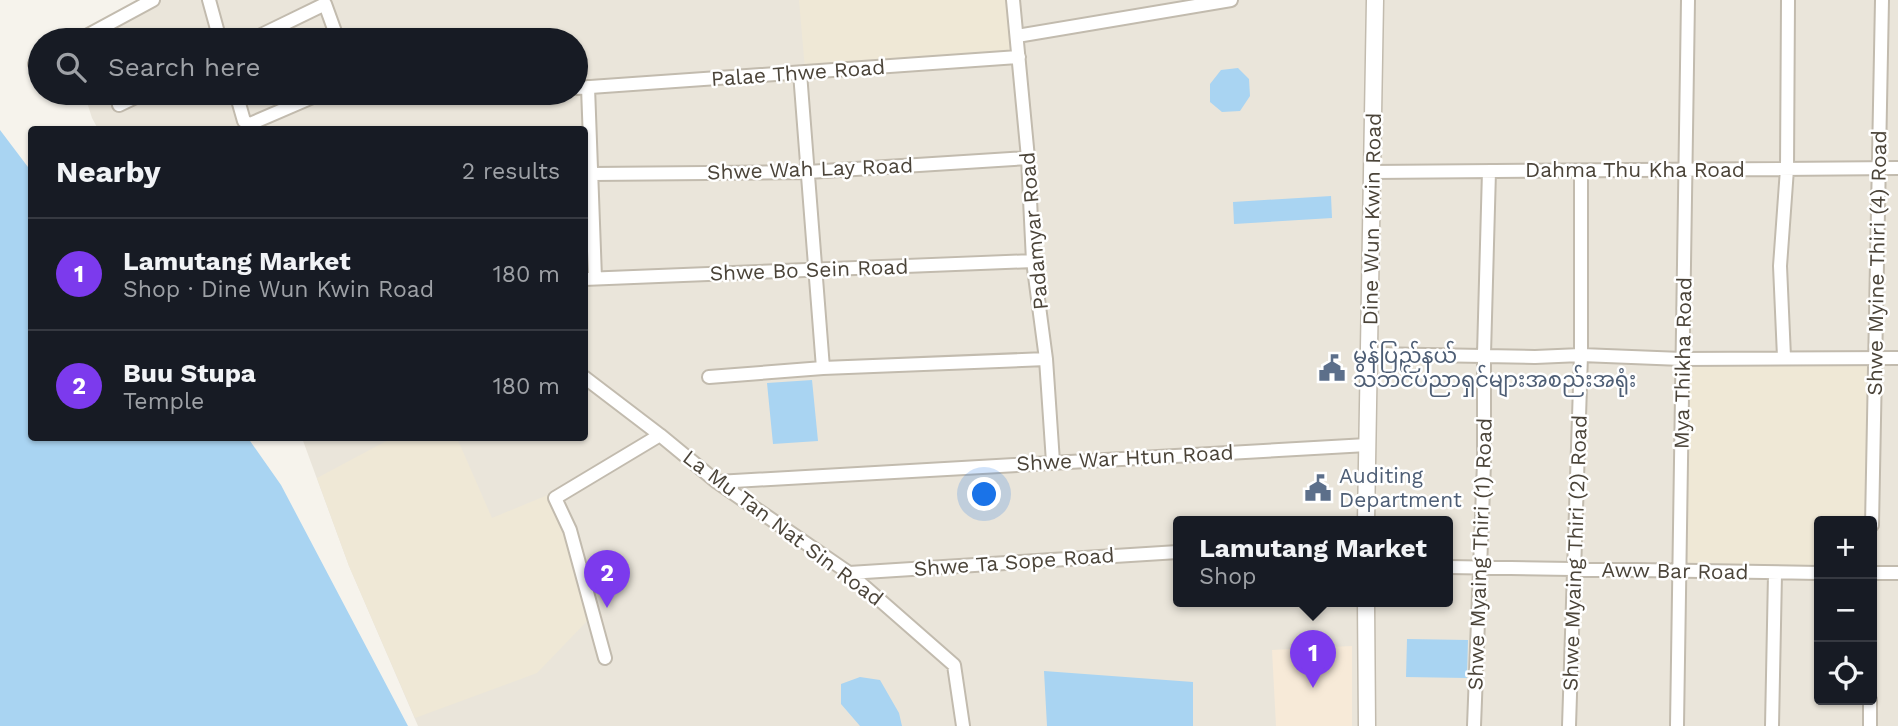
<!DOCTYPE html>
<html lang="en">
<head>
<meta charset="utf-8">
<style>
  body { margin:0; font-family:"Work Sans","Noto Sans Myanmar",sans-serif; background:#242831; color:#f1f3f6 }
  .controls { position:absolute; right:21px; bottom:21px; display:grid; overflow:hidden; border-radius:7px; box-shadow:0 2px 5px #0004 }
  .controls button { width:63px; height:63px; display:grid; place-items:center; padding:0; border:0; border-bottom:2px solid #363941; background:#171b24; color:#f1f3f6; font:35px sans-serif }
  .you { position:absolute; left:985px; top:495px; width:24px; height:24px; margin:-18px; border:5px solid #fff; border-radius:50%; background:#1a73e8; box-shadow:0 0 0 10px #1a73e833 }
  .badge { display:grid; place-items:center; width:46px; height:46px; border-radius:50%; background:#7c3aed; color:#fff; font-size:23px; font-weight:700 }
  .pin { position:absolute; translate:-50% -58px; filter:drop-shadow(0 2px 4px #0008) }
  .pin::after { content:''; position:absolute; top:37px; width:24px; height:21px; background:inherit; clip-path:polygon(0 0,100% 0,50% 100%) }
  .popup { position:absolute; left:1173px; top:516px; width:280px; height:91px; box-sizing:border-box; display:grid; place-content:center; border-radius:7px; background:#171b24; filter:drop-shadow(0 2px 5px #0005); font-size:23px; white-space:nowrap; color:#9ea1a6 }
  .popup b { font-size:26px; color:#f1f3f6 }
  .popup::after { content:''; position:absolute; left:50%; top:100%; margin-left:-14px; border:14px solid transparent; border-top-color:#171b24 }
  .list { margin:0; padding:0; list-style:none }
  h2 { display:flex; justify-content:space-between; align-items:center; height:91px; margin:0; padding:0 28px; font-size:30px }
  h2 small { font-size:23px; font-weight:400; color:#9ea1a6 }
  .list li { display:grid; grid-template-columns:46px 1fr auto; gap:21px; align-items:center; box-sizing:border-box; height:112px; padding:0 28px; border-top:2px solid #363941 }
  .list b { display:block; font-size:26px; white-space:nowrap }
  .list p { margin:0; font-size:23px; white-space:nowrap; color:#9ea1a6 }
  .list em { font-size:23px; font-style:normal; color:#9ea1a6 }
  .icon { flex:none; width:38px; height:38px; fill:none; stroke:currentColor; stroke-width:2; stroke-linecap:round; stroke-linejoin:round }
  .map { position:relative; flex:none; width:1898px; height:726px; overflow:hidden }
  .search { position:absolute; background:#171b24; box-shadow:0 2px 5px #0004; left:28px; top:28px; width:560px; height:77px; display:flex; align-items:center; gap:18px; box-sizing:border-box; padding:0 24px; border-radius:38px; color:#9ea1a6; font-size:26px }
  .panel { position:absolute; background:#171b24; box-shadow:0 2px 5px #0004; left:28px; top:126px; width:560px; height:315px; border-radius:7px }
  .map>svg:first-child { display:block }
  .residential { fill:#eae5da; fill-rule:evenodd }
  .commercial { fill:#f7ead8 }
  .education { fill:#efe8d6 }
  .water { fill:#a9d4f2 }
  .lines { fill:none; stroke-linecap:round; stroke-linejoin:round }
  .minor-casing { stroke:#c2bbae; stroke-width:16 }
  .tertiary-casing { stroke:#c2bbae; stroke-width:19 }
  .minor { stroke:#fff; stroke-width:12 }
  .tertiary { stroke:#fff; stroke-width:16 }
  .labels { text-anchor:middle; stroke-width:5; stroke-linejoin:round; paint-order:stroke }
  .street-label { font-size:21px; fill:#4b4439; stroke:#fff }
  .service-label { font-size:21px; fill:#4e5e75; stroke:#fff; text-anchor:start }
</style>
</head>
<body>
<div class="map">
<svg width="1898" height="726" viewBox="0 0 1898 726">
  <rect width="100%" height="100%" fill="#f6f3ec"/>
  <!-- residential -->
  <path class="residential" d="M137 0H1898V726H418L349 566 302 438H584V130L98 129 92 118 84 93H576V40H78V34ZM1819 521H1872V700H1819ZM1178 522H1448V602H1178Z"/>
  <!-- commercial -->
  <path class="commercial" d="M1352 646V726H1276L1272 650Z"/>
  <!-- education -->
  <path class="education" d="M799 0H1006L1012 50 805 70Z
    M1684 361 1872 363 1869 521H1819V570L1682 568Z
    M392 438H457L492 518 550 494 582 562 590 618 537 673 415 718 349 566 317 478Z"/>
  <!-- water -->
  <path class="water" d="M1238 68 1249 79 1250 96 1240 111 1222 112 1210 102V84L1221 70Z
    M0 130 31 171 32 438H248L281 485 408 726H0Z
    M1331 196 1332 218 1234 224 1233 202Z
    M812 380 818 441 773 444 767 383Z
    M1407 639 1468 640 1467 678 1406 677Z
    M1044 671 1193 682V726H1047Z
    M860 677 880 680 899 713 902 726H860L841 704V684Z"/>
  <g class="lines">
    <defs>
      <path id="minor" d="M209 0 220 40
        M1013 0 1028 158 1033 261 1046 359 1053 462
        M1017 36 1231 0
        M79 40 153 0
        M251 40 325 4 338 40
        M35 64 40 61
        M800 73 823 368
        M588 87 595 278
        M576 88 1019 57
        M236 93 244 121 250 124 322 93
        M446 96 503 93
        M119 105 144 93
        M1371 172 1898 168
        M592 174 808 172 1028 158
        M584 279 1033 261
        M1370 354 1535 357 1581 355 1682 359 1898 358
        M1784 357 1780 266 1787 169 1788 0
        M584 377 660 435 717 482 849 573 954 665 963 726
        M709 377 823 368 1046 359
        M717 482 1367 445
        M1872 525 1882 0
        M1448 567 1819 573
        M849 573 1178 552
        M1872 573H1898
        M605 658 570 530 555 498 660 435
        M1474 726 1484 463V354L1489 171
        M1569 726 1581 355V171
        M1677 726 1688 0
        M1772 726 1775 574
        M1870 726V700"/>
      <path id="tertiary" d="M1366 522 1375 0
        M1366 602 1367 726"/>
    </defs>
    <!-- minor casing -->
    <use href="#minor" class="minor-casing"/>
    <!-- tertiary casing -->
    <use href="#tertiary" class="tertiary-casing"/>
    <!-- minor -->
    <use href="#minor" class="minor"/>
    <!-- tertiary -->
    <use href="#tertiary" class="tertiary"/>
  </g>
  <!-- icons -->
  <defs>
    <symbol id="civic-bare" viewBox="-9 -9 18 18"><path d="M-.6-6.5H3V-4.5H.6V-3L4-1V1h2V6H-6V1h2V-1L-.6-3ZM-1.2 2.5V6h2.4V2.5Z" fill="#5c6f8a" stroke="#fff" stroke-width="2.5" paint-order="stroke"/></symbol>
  </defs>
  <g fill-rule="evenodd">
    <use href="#civic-bare" x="1313" y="349" width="38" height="38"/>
    <use href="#civic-bare" x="1299" y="469" width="38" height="38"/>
  </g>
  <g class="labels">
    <!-- street labels -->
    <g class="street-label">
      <text transform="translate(798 73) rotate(-4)" y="7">Palae Thwe Road</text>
      <text transform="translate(810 169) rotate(-2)" y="7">Shwe Wah Lay Road</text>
      <text x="1635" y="177">Dahma Thu Kha Road</text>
      <text transform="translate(1372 219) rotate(-89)" y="7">Dine Wun Kwin Road</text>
      <text transform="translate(1034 231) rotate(-95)" y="7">Padamyar Road</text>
      <text transform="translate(1877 263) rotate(-89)" y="7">Shwe Myine Thiri (4) Road</text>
      <text transform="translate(809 270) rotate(-2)" y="7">Shwe Bo Sein Road</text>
      <text transform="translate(1683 363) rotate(-89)" y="7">Mya Thikha Road</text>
      <text transform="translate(1125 458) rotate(-3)" y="7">Shwe War Htun Road</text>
      <text transform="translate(783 528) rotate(37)" y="7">La Mu Tan Nat Sin Road</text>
      <text transform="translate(1575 553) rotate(-88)" y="7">Shwe Myaing Thiri (2) Road</text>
      <text transform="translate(1480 554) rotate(-88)" y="7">Shwe Myaing Thiri (1) Road</text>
      <text transform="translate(1014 562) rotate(-4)" y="7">Shwe Ta Sope Road</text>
      <text transform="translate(1675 571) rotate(1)" y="7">Aww Bar Road</text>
    </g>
    <!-- service labels -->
    <g class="service-label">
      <text x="1353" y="363">မွန်ပြည်နယ်<tspan x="1353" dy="24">သဘင်ပညာရှင်များအစည်းအရုံး</tspan></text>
      <text x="1339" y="483">Auditing<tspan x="1339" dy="24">Department</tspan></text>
    </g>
  </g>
</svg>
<div class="controls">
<button>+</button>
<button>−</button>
<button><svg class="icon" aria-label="locate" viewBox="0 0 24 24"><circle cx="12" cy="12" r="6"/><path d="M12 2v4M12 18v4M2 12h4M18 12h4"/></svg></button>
</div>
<div class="you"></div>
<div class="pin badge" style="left:1313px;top:688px">1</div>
<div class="popup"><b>Lamutang Market</b>Shop</div>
<div class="pin badge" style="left:607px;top:608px">2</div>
<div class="search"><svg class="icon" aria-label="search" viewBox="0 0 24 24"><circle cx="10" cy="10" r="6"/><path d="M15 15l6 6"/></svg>Search here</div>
<section class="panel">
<h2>Nearby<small>2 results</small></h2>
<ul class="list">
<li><span class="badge">1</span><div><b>Lamutang Market</b><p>Shop · Dine Wun Kwin Road</p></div><em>180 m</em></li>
<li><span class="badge">2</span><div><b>Buu Stupa</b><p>Temple</p></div><em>180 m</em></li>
</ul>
</section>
</div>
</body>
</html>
